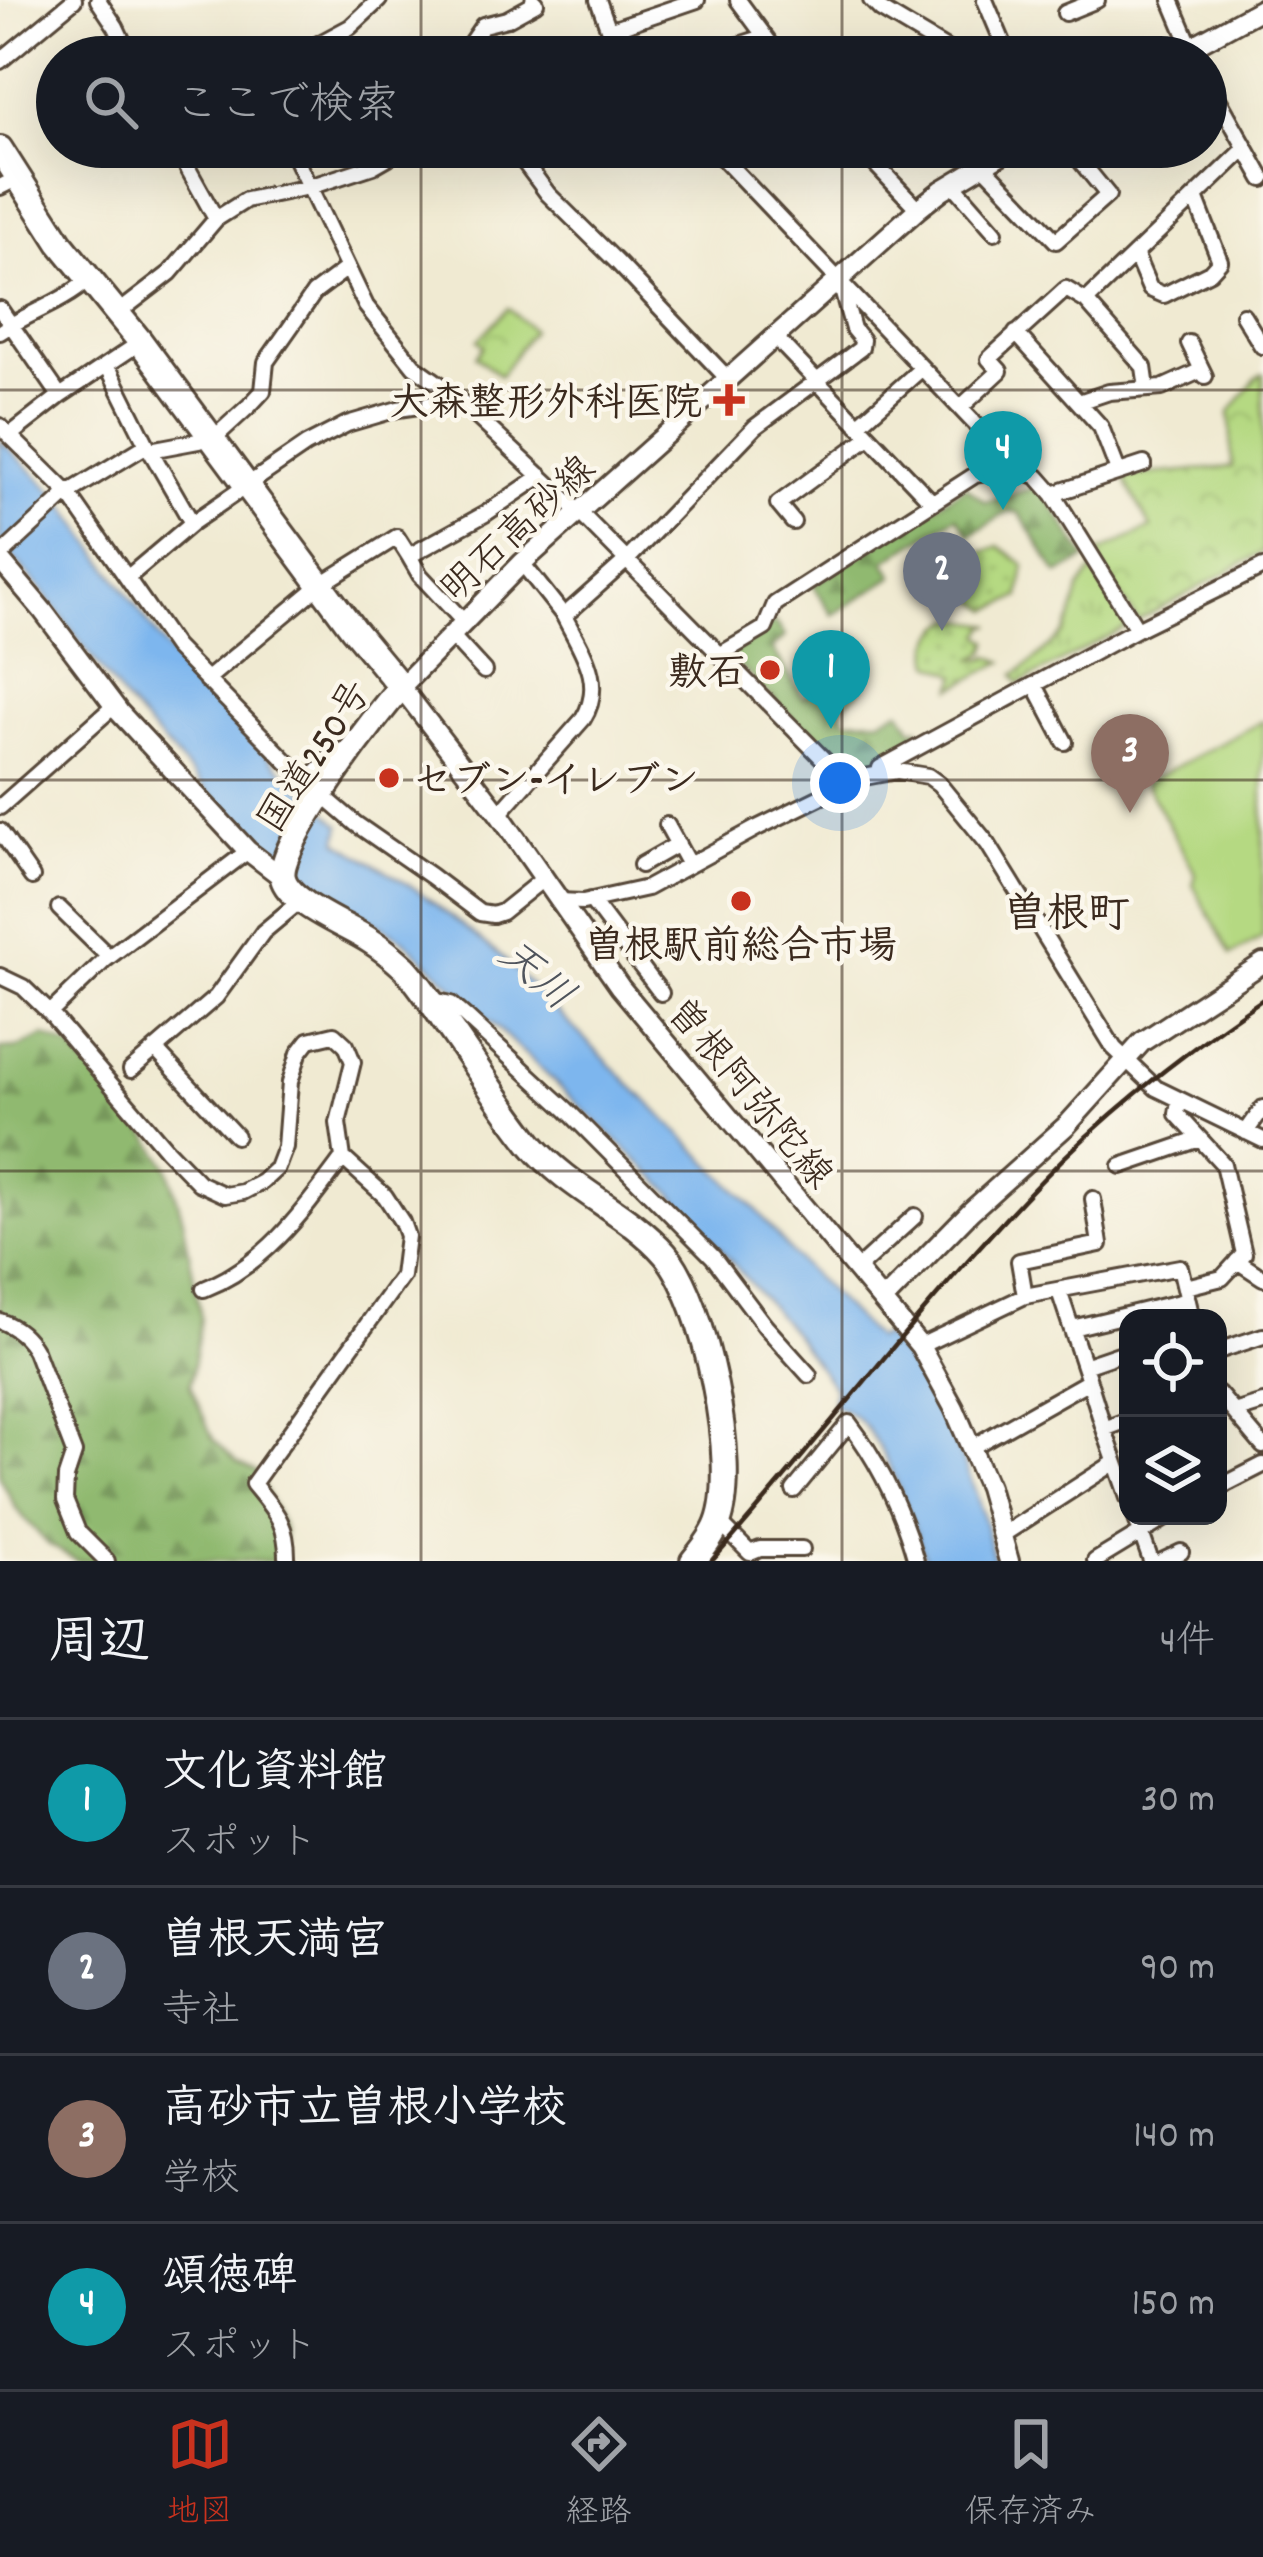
<!DOCTYPE html>
<html lang="ja">
<head>
<meta charset="utf-8">
<style>
  body { margin:0; font-family:Dekko,"Klee One",sans-serif; background:#242831; color:#f1f3f6 }
  .controls { position:absolute; right:36px; bottom:36px; display:grid; overflow:hidden; border-radius:24px; box-shadow:0 12px 48px #0002 }
  .controls button { width:108px; height:108px; display:grid; place-items:center; padding:0; border:0; border-bottom:3px solid #363941; background:#171b24; color:#f1f3f6; font:60px sans-serif }
  .you { position:absolute; left:840px; top:783px; width:42px; height:42px; margin:-30px; border:9px solid #fff; border-radius:50%; background:#1a73e8; box-shadow:0 0 0 18px #1a73e833 }
  .badge { display:grid; place-items:center; width:78px; height:78px; border-radius:50%; background:#c8321e; color:#fff; font-size:39px; font-weight:700 }
  .pin { position:absolute; translate:-50% -99px; filter:drop-shadow(0 3px 6px #0008) }
  .pin::after { content:''; position:absolute; top:63px; width:42px; height:36px; background:inherit; clip-path:polygon(0 0,100% 0,50% 100%) }
  .list { margin:0; padding:0; list-style:none }
  h2 { display:flex; justify-content:space-between; align-items:center; height:156px; margin:0; padding:0 48px; font-size:51px }
  h2 small { font-size:39px; font-weight:400; color:#9ea1a6 }
  .list li { display:grid; grid-template-columns:78px 1fr auto; gap:36px; align-items:center; box-sizing:border-box; height:168px; padding:0 48px; border-top:3px solid #363941 }
  .list b { display:block; font-size:45px; white-space:nowrap }
  .list p { margin:0; font-size:39px; white-space:nowrap; color:#9ea1a6 }
  .list em { font-size:39px; font-style:normal; color:#9ea1a6 }
  .icon { flex:none; width:66px; height:66px; fill:none; stroke:currentColor; stroke-width:2; stroke-linecap:round; stroke-linejoin:round }
  .map { position:relative; flex:none; width:1263px; height:1561px; overflow:hidden }
  .search { position:absolute; background:#171b24; box-shadow:0 12px 48px #0002; left:36px; right:36px; top:36px; height:132px; display:flex; align-items:center; gap:30px; box-sizing:border-box; padding:0 42px; border-radius:66px; color:#9ea1a6; font-size:45px }
  .sheet { height:828px; background:#171b24 }
  nav { display:flex; justify-content:space-around; align-items:center; box-sizing:border-box; height:168px; border-top:3px solid #363941; background:#171b24; font-size:33px; color:#9ea1a6 }
  nav a { display:grid; justify-items:center; gap:6px }
  nav .on { color:#c8321e }
  .map>svg:first-child { display:block }
  .grass { fill:url(#grass-tufts); stroke:#788250; stroke-width:3 }
  .forest { fill:url(#forest-firs); stroke:#667247; stroke-width:3 }
  .park { fill:url(#park-crowns); stroke:#788250; stroke-width:3 }
  .garden { fill:url(#garden-dots); stroke:#788250; stroke-width:3 }
  .pitch { fill:#b5d982; stroke:#788250; stroke-width:3 }
  .water { fill:#7db6ee; stroke:#5c7086; stroke-width:3 }
  .lines { fill:none; stroke-linecap:round; stroke-linejoin:round }
  .street-casing { stroke:#564739; stroke-width:20 }
  .secondary-casing { stroke:#564739; stroke-width:24 }
  .highway-casing { stroke:#564739; stroke-width:30 }
  .street { stroke:#fff; stroke-width:14 }
  .secondary { stroke:#fff; stroke-width:18 }
  .highway { stroke:#fff; stroke-width:24 }
  .rail { stroke:#3b2a1e; stroke-width:4.5 }
  .grid { fill:none; stroke:#3b2a1e; stroke-width:3; stroke-opacity:0.55 }
  .poi-dot { fill:#c8321e; stroke:#fbf7ec; stroke-width:4.5 }
  .labels { text-anchor:middle; stroke-width:9; stroke-linejoin:round; paint-order:stroke }
  .poi-label { font-size:39px; font-weight:bold; fill:#3b2a1e; stroke:#fbf7ec; text-anchor:end }
  .street-label { font-size:39px; fill:#3b2a1e; stroke:#fbf7ec }
  .neighbourhood-label { font-size:42px; font-weight:bold; fill:#3b2a1e; stroke:#fbf7ec }
  .water-label { font-size:42px; font-style:italic; fill:#4f545c; stroke:#fbf7ec }
</style>
</head>
<body>
<div class="map">
<svg width="1263" height="1561" viewBox="0 0 1263 1561">
  <defs>
    <pattern id="grass-tufts" width="24" height="20" patternUnits="userSpaceOnUse" patternTransform="scale(3)"><rect width="24" height="20" fill="#b5d982"/><path d="M3 7l-1-3M5 7V3M7 7l1-3M15 17l-1-3M17 17v-4M19 17l1-3" fill="none" stroke="#9dba70"/></pattern>
    <pattern id="forest-firs" width="22" height="20" patternUnits="userSpaceOnUse" patternTransform="scale(3)"><rect width="22" height="20" fill="#90b970"/><path d="M5 1l3.5 6h-7zM16 11l3.5 6h-7z" fill="#77975b"/></pattern>
    <pattern id="park-crowns" width="20" height="18" patternUnits="userSpaceOnUse" patternTransform="scale(3)"><rect width="20" height="18" fill="#b5d982"/><path d="M2 6a3 3 0 1 1 6 0M12 15a3 3 0 1 1 6 0" fill="none" stroke="#9dba70"/></pattern>
    <pattern id="garden-dots" width="8" height="8" patternUnits="userSpaceOnUse" patternTransform="scale(3)"><rect width="8" height="8" fill="#b5d982"/><path d="M2 2h.1M6 6h.1" fill="none" stroke="#9dba70" stroke-width="1.8" stroke-linecap="round"/></pattern>
  </defs>
  <rect width="100%" height="100%" fill="#fbf7ec"/>
  <filter id="ink" filterUnits="userSpaceOnUse"><feTurbulence type="fractalNoise" baseFrequency=".00833" numOctaves="2"/><feDisplacementMap in="SourceGraphic" scale="24" xChannelSelector="R" yChannelSelector="G"/><feConvolveMatrix kernelMatrix="1 2 1 2 8 2 1 2 1" color-interpolation-filters="sRGB"/></filter>
  <filter id="wash" filterUnits="userSpaceOnUse"><feTurbulence type="fractalNoise" baseFrequency=".004" numOctaves="4" result="noise"/><feDisplacementMap in="SourceGraphic" scale="48" xChannelSelector="R" yChannelSelector="G"/><feGaussianBlur stdDeviation="2.7" result="paint"/><feColorMatrix in="noise" values="0 0 0 0 0 0 0 0 0 0 0 0 0 0 0 0 0 1.4 0 .05"/><feComposite in="paint" operator="in"/></filter>
  <g filter="url(#wash)">
    <rect width="100%" height="100%" fill="#f0ead2"/>
    <!-- grass -->
    <path class="grass" d="M1093 570 1128 626 1019 684 1014 675 1031 663 1064 633 1072 617 1079 590Z"/>
    <!-- forest -->
    <path class="forest" d="M966 486 985 502 1040 486 1086 559 1058 574 1019 513 1010 511 970 535 957 516 885 561 894 576 833 615 813 585Z
      M773 623H776L785 636 772 649 804 698 843 673 852 672 863 685C860 696 845 699 841 710L846 720 881 719 900 710 913 730 918 728 922 738 859 771 847 773 733 659 734 651Z
      M45 1036 71 1048 149 1137 168 1167 183 1219 201 1318 190 1385 213 1439 237 1462 258 1473 284 1529V1551L280 1561H78L48 1544 16 1509 0 1477V1049L18 1048Z"/>
    <!-- park -->
    <path class="park" d="M508 308 532 330 500 376 476 356 484 346 478 340Z
      M1263 374V552L1138 621 1094 555 1151 528 1123 476 1232 467 1230 412 1256 378Z"/>
    <!-- garden -->
    <path class="garden" d="M999 546 1025 565 1020 597 990 610 965 590 969 558Z
      M956 619 993 625 987 626 981 635 989 641C988 652 982 657 972 659H985L989 656 1003 662 953 688 958 675 932 664C926 644 937 626 956 619Z"/>
    <!-- pitch -->
    <path class="pitch" d="M1263 721V937L1231 955 1193 885 1196 874 1145 783Z"/>
    <!-- water -->
    <path class="water" d="M0 440 59 497 170 654 298 787 341 825 338 841 417 890 499 954 757 1210 792 1254 876 1339 883 1335C921 1373 955 1438 974 1488 983 1511 988 1537 994 1561H926C913 1523 884 1435 851 1414 845 1410 839 1408 833 1405L834 1388 794 1334 671 1192 404 940 301 877 293 876 239 826 124 700 41 589 0 543Z"/>
  </g>
  <g filter="url(#ink)">
    <g class="lines">
      <defs>
        <path id="street" d="M98 0 116 27 130 57
          M598 0 615 47 624 57
          M738 0 780 57
          M871 0 881 10 960 57
          M985 0 1009 57
          M1171 0 1195 57
          M1065 13 1097 0
          M609 30 697 0
          M294 57 350 27 379 0
          M461 57 483 25 507 19 536 3 533 0
          M596 57 615 47
          M702 57 764 37
          M0 61 74 0
          M1206 77 1263 179
          M176 147 216 219
          M290 147 366 306 414 366 449 391 579 512 848 784
          M513 147 548 194 618 263 728 379
          M712 147 1017 468 1038 477 1053 494 1137 629
          M859 147 918 209
          M983 165 1056 241 1108 195 1069 147
          M953 184 995 232
          M0 187 18 178
          M1135 254 1150 289 1164 295 1210 272 1220 261 1195 197
          M1086 301 1144 367 1147 388
          M0 309 60 396
          M118 313 170 273 216 219 246 200 309 187 373 166 406 147
          M1243 315 1262 346
          M0 332C29 312 61 304 88 280
          M1016 333 1101 427 1118 471
          M775 337 932 502
          M1189 343 1205 376
          M107 365 147 445 192 523
          M1079 402 1109 392 1162 388 1202 370
          M960 408 1000 371 989 359 1066 289 1086 301 1246 148
          M858 425 922 368
          M0 426 68 493 175 647 307 782 356 824 431 876 480 913 493 915 502 912 543 879
          M10 435 60 396 141 342
          M150 450 214 438 250 405 263 391 266 362 292 325 314 293 346 269
          M1053 494 1144 464
          M793 522 778 504 869 437
          M0 556 68 493 147 445
          M409 556 420 575 463 621
          M522 563 564 616
          M127 578 192 523 306 445 347 424 398 409 440 403 449 391
          M450 634 484 671
          M721 654 765 628 775 604 975 475 1017 468
          M206 680 320 585 397 537 409 556 485 514 541 476
          M1035 685 1065 742
          M880 768 1137 629 1263 567
          M307 782 335 752 349 749
          M0 807 114 706
          M499 814 583 719C606 682 581 650 564 616L628 559 755 427 861 348 862 340 853 329 839 279
          M667 825 689 865
          M0 831 32 877
          M248 851 105 960 50 1013 166 1149 199 1183 225 1195 243 1192 262 1182 277 1168 285 1147 290 1082 299 1053 309 1040 334 1034 346 1045 353 1062 338 1123 343 1158 385 1196 402 1222 407 1236 402 1276 253 1484C276 1512 288 1524 287 1561
          M641 865 678 844
          M591 900 661 993
          M558 901 583 902 647 888 757 828 859 778 897 771 928 776 939 784 988 844 1114 1048 1156 1088 1263 1140
          M59 908 109 957
          M0 976 23 987 50 1013
          M433 1000 451 1004 466 1017 566 1109 713 1257 765 1326 809 1375
          M156 1050 236 1136
          M131 1070 216 997 263 932 300 901
          M1179 1101 1177 1114 1223 1164 1244 1254 1222 1278 1186 1287
          M1246 1132 1263 1108
          M1121 1166 1200 1139
          M1237 1261 1263 1278
          M857 1269 915 1216
          M204 1289C266 1265 305 1209 343 1158
          M1025 1296 1019 1261 1100 1244 1093 1199
          M0 1321C16 1327 27 1336 35 1351L74 1453 66 1477 65 1500 78 1532 107 1561
          M1072 1328 1188 1300
          M920 1346 1025 1296 1180 1267 1192 1318
          M1218 1351 1263 1336
          M1084 1366 1128 1351
          M1089 1381 1104 1429
          M1218 1393 1263 1446
          M1234 1412 1263 1403
          M1128 1420 1104 1429 1128 1498
          M972 1447 1089 1381 1059 1291
          M1218 1488 1263 1465
          M794 1490 849 1423C881 1465 902 1510 916 1561
          M1135 1516 1151 1561
          M719 1522 750 1553 760 1549H802
          M1002 1535 1114 1463
          M1095 1561 1169 1516
          M1162 1561 1181 1552"/>
        <path id="secondary" d="M1173 57 1263 8
          M0 560 43 611 119 712 248 851 282 877
          M883 1301 971 1211 1067 1125 1142 1042 1263 963
          M1009 1561 988 1487 954 1408 920 1346 620 987 499 814 401 687 522 563 918 209 942 190 1014 147"/>
        <path id="highway" d="M0 149 60 243 139 340 353 629 401 687C377 714 275 846 283 878 289 903 348 926 369 940 382 948 394 958 405 968 419 983 431 1002 443 1019 473 1060 500 1105 532 1145 570 1190 627 1211 665 1254 705 1300 740 1466 718 1523 713 1537 702 1550 693 1561"/>
      </defs>
      <!-- street casing -->
      <use href="#street" class="street-casing"/>
      <!-- secondary casing -->
      <use href="#secondary" class="secondary-casing"/>
      <!-- highway casing -->
      <use href="#highway" class="highway-casing"/>
      <!-- street -->
      <use href="#street" class="street"/>
      <!-- secondary -->
      <use href="#secondary" class="secondary"/>
      <!-- highway -->
      <use href="#highway" class="highway"/>
      <!-- rail -->
      <path class="rail" d="M712 1561C824 1436 925 1300 1043 1179 1108 1111 1185 1052 1263 999"/>
    </g>
  </g>
  <!-- grid -->
  <path class="grid" d="M421 0V57M842 0V57M421 147V1561M842 147V1561M0 390H1263M0 780H1263M0 1171H1263"/>
  <!-- markers -->
  <g class="poi-dot">
    <path d="M723 382h12v12h12v12h-12v12h-12v-12h-12v-12h12z"/>
    <circle cx="770" cy="670" r="12"/>
    <circle cx="389" cy="778" r="12"/>
    <circle cx="741" cy="901" r="12"/>
  </g>
  <g class="labels">
    <!-- poi labels -->
    <g class="poi-label">
      <text x="702" y="414">大森整形外科医院</text>
      <text x="746" y="684">敷石</text>
      <text x="413" y="792" text-anchor="start">セブン-イレブン</text>
      <text x="741" y="957" text-anchor="middle">曽根駅前総合市場</text>
    </g>
    <!-- street labels -->
    <g class="street-label">
      <text transform="translate(516 527) rotate(-43)" y="14">明石高砂線</text>
      <text transform="translate(312 755) rotate(-57)" y="14">国道250号</text>
      <text transform="translate(752 1092) rotate(50)" y="14">曽根阿弥陀線</text>
    </g>
    <!-- neighbourhood labels -->
    <g class="neighbourhood-label">
      <text x="1067" y="926">曽根町</text>
    </g>
    <!-- water labels -->
    <g class="water-label">
      <text transform="translate(538 973) rotate(40)" y="15">天川</text>
    </g>
  </g>
</svg>
<div class="controls">
<button><svg class="icon" aria-label="locate" viewBox="0 0 24 24"><circle cx="12" cy="12" r="6"/><path d="M12 2v4M12 18v4M2 12h4M18 12h4"/></svg></button>
<button><svg class="icon" aria-label="layers" viewBox="0 0 24 24"><path d="M12 4l9 5-9 5-9-5zM3 14l9 5 9-5"/></svg></button>
</div>
<div class="you"></div>
<div class="pin badge" style="left:831px;top:729px;background:#0f9aa8">1</div>
<div class="pin badge" style="left:942px;top:631px;background:#6b7280">2</div>
<div class="pin badge" style="left:1130px;top:813px;background:#8d6e63">3</div>
<div class="pin badge" style="left:1003px;top:510px;background:#0f9aa8">4</div>
<div class="search"><svg class="icon" aria-label="search" viewBox="0 0 24 24"><circle cx="10" cy="10" r="6"/><path d="M15 15l6 6"/></svg>ここで検索</div>
</div>
<section class="sheet">
<h2>周辺<small>4件</small></h2>
<ul class="list">
<li><span class="badge" style="background:#0f9aa8">1</span><div><b>文化資料館</b><p>スポット</p></div><em>30 m</em></li>
<li><span class="badge" style="background:#6b7280">2</span><div><b>曽根天満宮</b><p>寺社</p></div><em>90 m</em></li>
<li><span class="badge" style="background:#8d6e63">3</span><div><b>高砂市立曽根小学校</b><p>学校</p></div><em>140 m</em></li>
<li><span class="badge" style="background:#0f9aa8">4</span><div><b>頌徳碑</b><p>スポット</p></div><em>150 m</em></li>
</ul>
</section>
<nav>
<a class="on"><svg class="icon" aria-label="map" viewBox="0 0 24 24"><path d="M3 6l6-2 6 2 6-2v14l-6 2-6-2-6 2zM9 4v14M15 6v14"/></svg>地図</a>
<a><svg class="icon" aria-label="directions" viewBox="0 0 24 24"><path d="M12 3l9 9-9 9-9-9zM9 14v-3h6M13 9l2 2-2 2"/></svg>経路</a>
<a><svg class="icon" aria-label="saved" viewBox="0 0 24 24"><path d="M7 4h10v16l-5-4-5 4z"/></svg>保存済み</a>
</nav>
</body>
</html>
